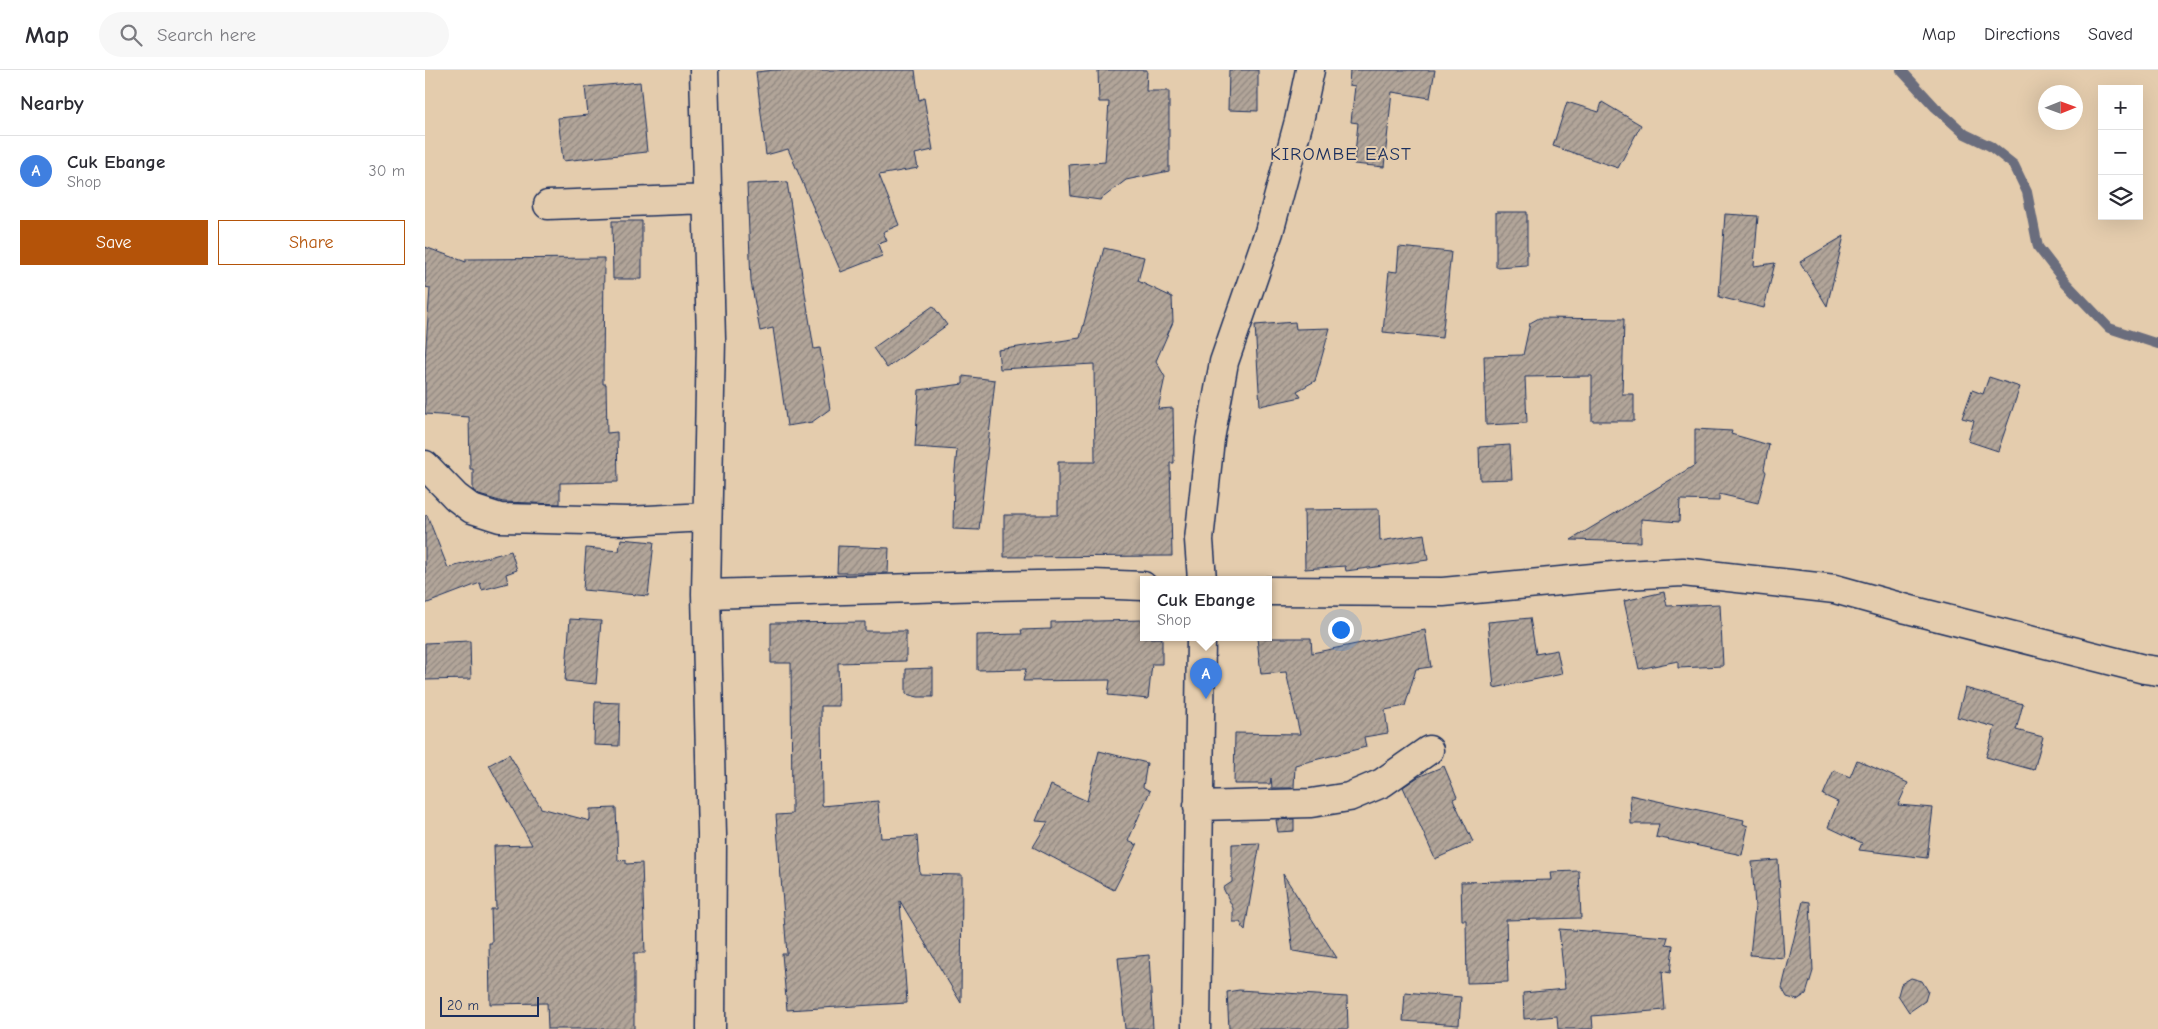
<!DOCTYPE html>
<html lang="en">
<head>
<meta charset="utf-8">
<style>
  body { margin:0; font-family:"Comic Neue",sans-serif; background:#f7f7f7; color:#2b2b33 }
  .controls { position:absolute; right:15px; top:15px; display:grid; overflow:hidden; border-radius:0px; box-shadow:0 5px 20px #0002 }
  .controls button { width:45px; height:45px; display:grid; place-items:center; padding:0; border:0; border-bottom:1px solid #e1e1e2; background:#fff; color:#2b2b33; font:25px sans-serif }
  .compass { position:absolute; left:1613px; top:15px; width:45px; height:45px; border-radius:50%; background:#fff; box-shadow:0 5px 20px #0002; rotate:89deg }
  .scale { position:absolute; left:15px; bottom:12px; width:99px; box-sizing:border-box; padding-left:5px; border:2px solid #1b2f5e; border-top:0; font-size:14px; line-height:18px; white-space:nowrap; color:#1b2f5e; -webkit-text-stroke:4px #e4ccad; paint-order:stroke }
  .you { position:absolute; left:915px; top:559px; width:18px; height:18px; margin:-12px; border:4px solid #fff; border-radius:50%; background:#1a73e8; box-shadow:0 0 0 8px #1a73e833 }
  .badge { display:grid; place-items:center; width:32px; height:32px; border-radius:50%; background:#b45309; color:#fff; font-size:16px; font-weight:700 }
  .pin { position:absolute; translate:-50% -41px; filter:drop-shadow(0 1px 2px #0008) }
  .pin::after { content:''; position:absolute; top:26px; width:18px; height:15px; background:inherit; clip-path:polygon(0 0,100% 0,50% 100%) }
  .popup { position:absolute; left:715px; top:506px; width:132px; height:65px; box-sizing:border-box; display:grid; place-content:center; border-radius:0px; background:#fff; filter:drop-shadow(0 1px 4px #0005); font-size:16px; white-space:nowrap; color:#7c7c81 }
  .popup b { font-size:19px; color:#2b2b33 }
  .popup::after { content:''; position:absolute; left:50%; top:100%; margin-left:-10px; border:10px solid transparent; border-top-color:#fff }
  .list { margin:0; padding:0; list-style:none }
  h2 { display:flex; justify-content:space-between; align-items:center; height:65px; margin:0; padding:0 20px; font-size:21px }
  h2 small { font-size:16px; font-weight:400; color:#7c7c81 }
  .list li { display:grid; grid-template-columns:32px 1fr auto; gap:15px; align-items:center; box-sizing:border-box; height:70px; padding:0 20px; border-top:1px solid #e1e1e2 }
  .list b { display:block; font-size:19px; white-space:nowrap }
  .list p { margin:0; font-size:16px; white-space:nowrap; color:#7c7c81 }
  .list em { font-size:16px; font-style:normal; color:#7c7c81 }
  .actions { display:flex; gap:10px; padding:15px 20px }
  .actions a { flex:1; padding:11px 0; border:1px solid #b45309; border-radius:0px; text-align:center; font-size:18px; color:#b45309 }
  .actions .main { background:#b45309; color:#fff }
  .icon { flex:none; width:28px; height:28px; fill:none; stroke:currentColor; stroke-width:2; stroke-linecap:round; stroke-linejoin:round }
  .map { position:relative; flex:none; width:1733px; height:959px; overflow:hidden }
  header { display:flex; align-items:center; gap:30px; box-sizing:border-box; height:70px; padding:0 25px; background:#fff; border-bottom:1px solid #e1e1e2 }
  header strong { font-size:24px }
  nav { display:flex; gap:28px; margin-inline-start:auto; font-size:18px }
  .search { width:350px; height:45px; background:#f7f7f7; display:flex; align-items:center; gap:12px; box-sizing:border-box; padding:0 18px; border-radius:28px; color:#7c7c81; font-size:19px }
  main { display:flex }
  aside { flex:1; background:#fff }
  .map>svg:first-child { display:block }
  .lines { fill:none; stroke-linecap:round; stroke-linejoin:round }
  .stream { stroke:#6b6d7d; stroke-width:10 }
  .building { fill:url(#building-hatch); stroke:#1b2f5e }
  .minor-casing { stroke:#1b2f5e; stroke-width:31 }
  .minor { stroke:#e4ccad; stroke-width:28 }
  .labels { text-anchor:middle; stroke-width:4; stroke-linejoin:round; paint-order:stroke }
  .quarter-label { font-size:19px; letter-spacing:1px; fill:#1b2f5e; stroke:#e4ccad }
</style>
</head>
<body>
<header>
<strong>Map</strong>
<div class="search"><svg class="icon" aria-label="search" viewBox="0 0 24 24"><circle cx="10" cy="10" r="6"/><path d="M15 15l6 6"/></svg>Search here</div>
<nav><a>Map</a><a>Directions</a><a>Saved</a></nav>
</header>
<main>
<aside>
<h2>Nearby<small></small></h2>
<ul class="list">
<li><span class="badge" style="background:#3f7fe0">A</span><div><b>Cuk Ebange</b><p>Shop</p></div><em>30 m</em></li>
</ul>
<div class="actions"><a class="main">Save</a><a>Share</a></div>
</aside>
<div class="map">
<svg width="1733" height="959" viewBox="0 0 1733 959">
  <defs>
    <pattern id="building-hatch" width="6" height="6" patternUnits="userSpaceOnUse" patternTransform="scale(1.25)"><rect width="6" height="6" fill="#b2a599"/><path d="M-1 1l2-2M0 6l6-6M5 7l2-2" fill="none" stroke="#908780"/></pattern>
  </defs>
  <rect width="100%" height="100%" fill="#e4ccad"/>
  <filter id="ink" filterUnits="userSpaceOnUse"><feTurbulence type="fractalNoise" baseFrequency=".02" numOctaves="2"/><feDisplacementMap in="SourceGraphic" scale="10" xChannelSelector="R" yChannelSelector="G"/><feConvolveMatrix kernelMatrix="1 2 1 2 8 2 1 2 1" color-interpolation-filters="sRGB"/></filter>
  <g filter="url(#ink)">
    <g class="lines">
      <!-- stream -->
      <path class="stream" d="M1476 0 1510 37 1540 64 1565 76 1589 95 1602 122 1613 177 1640 212 1684 258 1733 274"/>
    </g>
    <!-- building -->
    <path class="building" d="M350 0H490L494 30 499 28 508 80 490 84 493 98 454 105 474 155 458 162 462 171 453 174 457 186 416 202 363 79 341 85 331 2Z
      M673 0H722L721 21H744V101L701 110 675 130 646 126 644 95 680 92 684 32H674Z
      M804 0H833V41L803 40Z
      M925 0H1010L1005 28 967 22 959 97 929 94 933 53 926 52 930 16 924 15Z
      M215 12 222 82 138 91 133 48 163 45 160 17Z
      M1142 32 1174 42 1177 32 1216 55 1193 98 1128 76Z
      M362 112 389 279 395 278 405 339 387 352 362 356 348 258 335 261 326 212 322 114Z
      M1071 142H1102V195L1071 197Z
      M1300 144 1333 146 1329 196 1350 193 1339 238 1294 227Z
      M187 151H217V209H188Z
      M1419 166 1402 236 1375 192Z
      M0 177 41 192V189L179 188 178 314H181L182 363 192 362 193 412 135 413V434L78 432 54 425 48 420V399H45L44 347 0 344V290L5 218 0 217Z
      M974 177 1026 182 1017 268 958 262 964 201 972 202Z
      M679 178 719 187 713 211 747 227 748 252 731 291 740 307 733 339 748 338 749 393H745L747 486 579 487V445H633V392H670L669 294 575 299 573 280 655 268Z
      M508 236 522 255 462 298 448 278Z
      M1114 248 1199 249 1197 324H1209V351H1167V306L1100 307 1102 353 1061 355 1059 286 1098 285 1105 253Z
      M870 252 871 259 905 258 890 311 872 321 876 327 835 336 830 255Z
      M538 306 570 310 554 460 528 459 529 410 532 380 490 377 494 320 538 314Z
      M1564 307 1595 317 1573 381 1543 371 1549 351 1537 348 1547 320 1558 324Z
      M1270 359 1307 361 1306 364 1344 375 1339 399 1341 402 1333 433 1294 424V431L1255 430 1254 452 1216 449V472L1146 470 1270 395Z
      M1085 375 1087 409 1055 410 1054 377Z
      M954 439 955 471 999 464 1003 490 921 501 920 496 880 499 879 440Z
      M2 445 23 498 86 481 92 500 81 504 83 513 57 520 55 513 0 534V446Z
      M196 469 229 472 223 526 158 520 161 478 194 481Z
      M413 476 464 478 463 503H412Z
      M1239 522 1242 536 1295 534 1298 596 1253 598V591L1214 599 1199 531Z
      M1105 548 1111 584 1132 580 1137 604 1069 618 1063 552Z
      M145 549 176 551 171 614 140 611Z
      M718 550V568H737V594H727L723 629 683 625 685 610 598 611 601 599 552 600V565L597 564 596 560 626 559V552Z
      M440 552V561H481V591L413 593 414 636H396L397 736 453 731 456 768 492 766 495 804 537 805 536 933 475 831 482 933 362 940 357 884H362L351 745 367 744 366 593H346V553Z
      M1000 560 1006 597 991 599 980 636 960 640 963 663 939 667 941 677 870 695 869 718H847L846 708 845 714H809L810 663 875 664 861 602 836 604 832 568H886L887 583Z
      M45 571 46 609 0 610V573Z
      M508 598V627H493L481 624V599Z
      M1540 618 1598 634 1591 660 1618 667 1609 700 1561 687 1570 657 1532 647Z
      M170 632 195 633 194 676 169 675Z
      M674 681 722 693 718 717 725 721 703 771 712 775 689 820 608 777 623 752 611 751 626 715 662 731Z
      M84 684 116 738 165 751V739L191 738 193 791 201 790V794L217 793 220 883H209V959H123L122 933 65 934 64 873H67L66 839H71L69 776 107 775 64 695Z
      M1432 690 1483 713 1473 735 1508 738 1502 788 1434 780 1437 773 1403 757 1413 732 1398 725 1409 700 1425 707Z
      M1019 696 1032 727 1028 729 1048 772 1010 789 978 717 993 707Z
      M1205 725 1319 750 1318 754 1323 756 1317 785 1231 767 1234 754H1206Z
      M869 749V761L853 762 851 750Z
      M835 773 821 853 820 861 815 852H808V838L798 818 807 812V774Z
      M1353 790 1359 888 1325 885 1330 837 1327 792Z
      M1154 801 1156 848 1081 850 1083 912 1042 913 1041 850H1037L1036 812 1126 810 1125 802Z
      M858 804 912 888 868 881Z
      M1378 831 1385 832 1388 901 1381 924 1372 930 1362 927 1357 918Z
      M1134 859 1243 867 1241 874 1248 875 1245 903 1237 901 1240 940 1167 946 1168 959H1133L1132 946 1099 949 1098 923 1140 919Z
      M724 885 728 959H700L693 888Z
      M1486 908 1497 911 1503 921 1500 931 1484 942 1473 925 1476 914Z
      M814 920 922 927 923 959H804L802 922Z
      M980 922 1036 927 1034 955 978 951Z"/>
    <g class="lines">
      <defs>
        <path id="minor" d="M279 0 286 269 281 524 287 765 286 959
          M123 135 283 129
          M0 395 31 427 47 439 75 448 203 451 282 447
          M777 510 774 470 785 369 799 292 844 162 874 51 885 0
          M844 521 1018 522 1199 505 1258 502 1410 519 1482 539 1719 599 1733 601
          M281 524 562 516 668 514 718 516
          M773 736 886 733 924 727 957 713 1004 680
          M771 959 776 568"/>
      </defs>
      <!-- minor casing -->
      <use href="#minor" class="minor-casing"/>
      <!-- minor -->
      <use href="#minor" class="minor"/>
    </g>
  </g>
  <g class="labels">
    <!-- quarter labels -->
    <g class="quarter-label">
      <text x="916" y="90">KIROMBE EAST</text>
    </g>
  </g>
</svg>
<div class="controls">
<button>+</button>
<button>−</button>
<button><svg class="icon" aria-label="layers" viewBox="0 0 24 24"><path d="M12 4l9 5-9 5-9-5zM3 14l9 5 9-5"/></svg></button>
</div>
<svg class="compass" viewBox="-18 -18 36 36"><path d="M0-13l5 13h-10z" fill="#e53935"/><path d="M0 13l5-13h-10z" fill="#7c7c81"/></svg>
<div class="scale">20 m</div>
<div class="you"></div>
<div class="pin badge" style="left:781px;top:629px;background:#3f7fe0">A</div>
<div class="popup"><b>Cuk Ebange</b>Shop</div>
</div>
</main>
</body>
</html>
